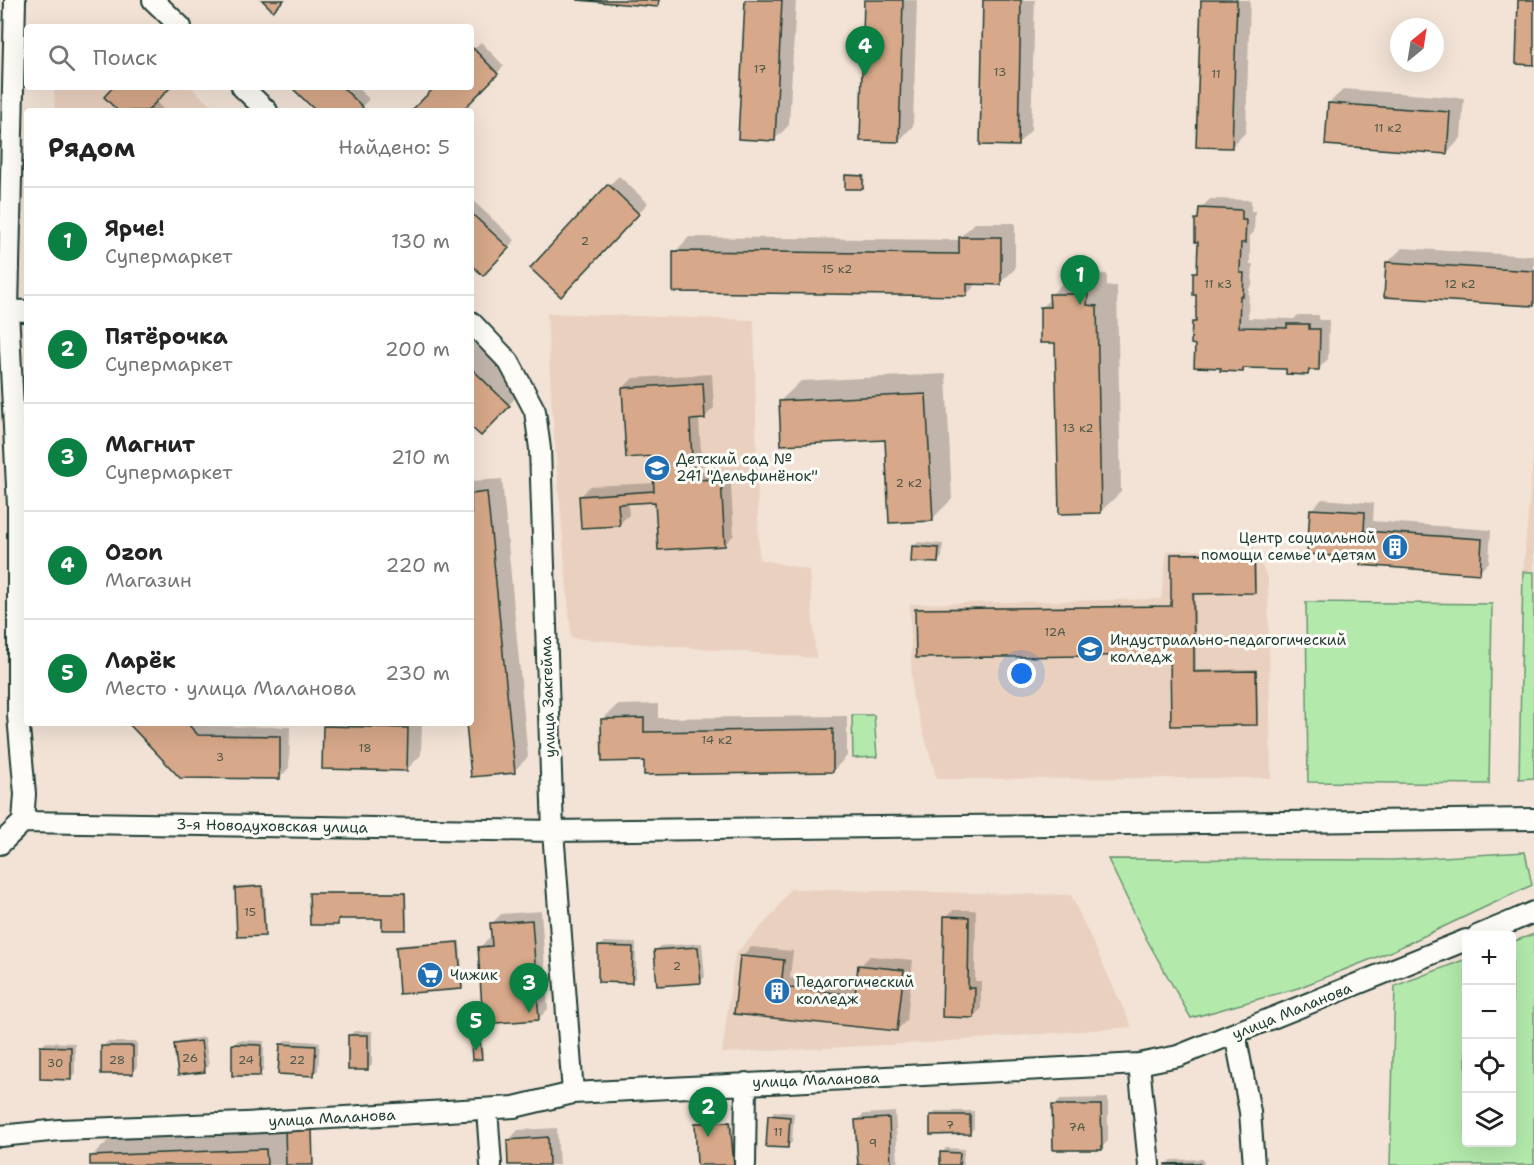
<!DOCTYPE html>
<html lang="ru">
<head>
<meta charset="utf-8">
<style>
  body { margin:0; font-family:"Shantell Sans",sans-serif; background:#f6f6f6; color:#222 }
  .controls { position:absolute; right:18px; bottom:18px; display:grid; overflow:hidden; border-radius:6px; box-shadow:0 6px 24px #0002 }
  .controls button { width:54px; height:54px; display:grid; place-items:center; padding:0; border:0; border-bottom:2px solid #e0e0e0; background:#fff; color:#222; font:30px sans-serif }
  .compass { position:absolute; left:1390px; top:18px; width:54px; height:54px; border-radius:50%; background:#fff; box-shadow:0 6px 24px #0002; rotate:30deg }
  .you { position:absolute; left:1022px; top:674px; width:21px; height:21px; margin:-15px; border:4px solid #fff; border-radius:50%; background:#1a73e8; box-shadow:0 0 0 9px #1a73e833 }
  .badge { display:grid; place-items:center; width:39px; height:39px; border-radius:50%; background:#0b8043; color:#fff; font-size:20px; font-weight:700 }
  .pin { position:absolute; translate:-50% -50px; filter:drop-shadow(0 2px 3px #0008) }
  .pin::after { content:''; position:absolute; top:32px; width:21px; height:18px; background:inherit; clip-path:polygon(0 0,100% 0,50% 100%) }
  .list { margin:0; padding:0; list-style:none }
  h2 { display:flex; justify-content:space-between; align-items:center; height:78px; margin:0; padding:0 24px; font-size:26px }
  h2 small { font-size:20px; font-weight:400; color:#767676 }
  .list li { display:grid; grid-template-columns:39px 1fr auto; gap:18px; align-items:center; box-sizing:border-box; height:108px; padding:0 24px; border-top:2px solid #e0e0e0 }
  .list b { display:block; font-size:22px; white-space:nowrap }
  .list p { margin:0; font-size:20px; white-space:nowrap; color:#767676 }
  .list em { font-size:20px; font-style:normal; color:#767676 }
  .icon { flex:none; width:33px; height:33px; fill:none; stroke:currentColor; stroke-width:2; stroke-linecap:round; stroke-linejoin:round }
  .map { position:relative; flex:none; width:1534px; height:1165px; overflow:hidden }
  .search { position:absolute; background:#fff; box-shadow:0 6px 24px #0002; left:24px; top:24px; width:450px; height:66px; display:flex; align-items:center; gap:15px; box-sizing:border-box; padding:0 21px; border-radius:6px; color:#767676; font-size:22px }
  .panel { position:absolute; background:#fff; box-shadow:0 6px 24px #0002; left:24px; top:108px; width:450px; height:618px; border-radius:6px }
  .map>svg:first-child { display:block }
  .built { fill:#ead1bf }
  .green { fill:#b3eaac; stroke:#699470; stroke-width:1.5 }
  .shadow { fill:#0003 }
  .building { fill:#d7a889; stroke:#1f3d34; stroke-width:1.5 }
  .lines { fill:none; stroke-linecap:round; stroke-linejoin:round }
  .minor-casing { stroke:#1f3d34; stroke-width:24 }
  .minor { stroke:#fdfcf7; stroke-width:20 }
  .labels { text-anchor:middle; stroke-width:6; stroke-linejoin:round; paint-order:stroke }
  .number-label { font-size:12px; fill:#4d5849 }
  .poi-label { font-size:15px; fill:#1f3d34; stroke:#fdfcf7; text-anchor:start }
  .street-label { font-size:15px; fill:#1f3d34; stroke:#fdfcf7 }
</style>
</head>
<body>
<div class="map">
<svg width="1534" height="1165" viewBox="0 0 1534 1165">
  <rect width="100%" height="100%" fill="#f2e3d6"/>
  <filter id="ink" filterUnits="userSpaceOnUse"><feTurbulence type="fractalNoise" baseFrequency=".0167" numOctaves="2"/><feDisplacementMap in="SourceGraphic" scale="12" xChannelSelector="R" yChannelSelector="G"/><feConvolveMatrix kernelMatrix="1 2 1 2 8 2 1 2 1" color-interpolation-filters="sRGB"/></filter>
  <g filter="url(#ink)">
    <!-- built -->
    <path class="built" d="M54 87H191L216 111H55Z
      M547 313 754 320 759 559 809 570 816 658 571 638 551 397Z
      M1534 446V778L1519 779 1523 572Z
      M1254 548 1268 579 1271 778 937 779 912 694 910 604 1161 599 1167 551Z
      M790 889 1071 895 1132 1027 926 1043 722 1053 735 954 774 913Z"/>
    <!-- green -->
    <path class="green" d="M1523 572H1534V778L1519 779Z
      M1306 602 1492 604 1489 784 1308 782Z
      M852 715H874L877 757 853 758Z
      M1525 852 1532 885 1392 951 1298 988 1191 1018 1147 940 1108 859 1394 860Z
      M1534 934V1165H1390L1395 986 1466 959V1142H1512V942Z"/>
    <!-- shadow -->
    <path class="shadow" d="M746 0H796L789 125 775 139Z
      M865 0H917L913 126 899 141Z
      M985 0H1035L1031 130 1017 145Z
      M1202 0H1250L1246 132 1231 147Z
      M481 42 504 66 460 111H413L437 87H471V52Z
      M115 87H168L155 101 165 111H121Z
      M293 87H357L369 99 358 111H318Z
      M1344 89 1464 98 1461 138 1447 153 1329 103Z
      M849 174 865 175 864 186 862 188 847 176Z
      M619 176 648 203 571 286 609 185Z
      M471 199 515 240 490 267 471 262Z
      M1210 199 1251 200V211H1255L1254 232 1250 236V264H1253L1252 285 1249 289 1248 318 1294 319 1298 315H1319V320H1329L1328 359 1318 369H1312L1308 373 1287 368 1247 367 1243 371 1222 366 1196 343 1193 322 1197 318 1198 293 1195 273 1198 269 1199 240 1197 219 1200 216V209Z
      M975 223H1015V269L1000 283H978L967 294 675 252 689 237 960 240V237Z
      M1402 248 1534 256V305L1388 262Z
      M1071 274H1107V286H1117L1121 492 1100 512 1056 342 1041 308 1051 298V295Z
      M471 340 523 390 481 434 471 425Z
      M712 374 714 408 704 418H699L702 471 730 470 734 535 724 545 656 500 628 502 629 515 619 524 581 496 590 486 655 483 654 455 623 388 633 378Z
      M946 374 952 499 932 519 886 438 780 401 801 381Z
      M502 479 528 757 514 771 467 723H471V481Z
      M1322 499 1374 503 1373 521 1491 530 1489 562 1479 572 1363 557 1312 509Z
      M918 542 943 544 942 557 938 562 913 547Z
      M1256 552V590L1254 591 1195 592 1196 670 1257 669 1258 721 1256 723 1171 654 917 610 918 608 1173 605 1172 555 1174 553Z
      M658 704V718L847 716V756L833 771 646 760 603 719 617 705Z
      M131 723H206L208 726 290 727 289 768 280 777Z
      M329 723H422L421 755 407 769 325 727Z
      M264 885 266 932 264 934 236 888 238 886Z
      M313 892H406L407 926 405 928 384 917 340 918 338 923 311 894Z
      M953 910H976L975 981H981V1009L974 1016 946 917Z
      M541 911 548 1009 538 1019 479 948 489 938H492L491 924 501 914Z
      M460 941 463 986 461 988 397 947 399 945Z
      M604 942 636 943V977L631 981 600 946Z
      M702 943 705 977 700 981 656 951 660 946Z
      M751 947 793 951 790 978 858 985 860 966 870 956 913 960 907 1020 897 1030 735 1013 741 957Z
      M354 1031H372V1064L367 1069 350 1035Z
      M205 1037 209 1066 204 1070 176 1045 181 1040Z
      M238 1040 264 1041V1070L259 1075 234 1045Z
      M286 1040 320 1042 318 1070 314 1074 281 1045Z
      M46 1042 75 1043V1074L70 1078 42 1047Z
      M107 1042H137V1068L133 1072 103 1047Z
      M482 1042 483 1055 481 1057 472 1044Z
      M1108 1098V1141L1101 1148 1054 1106 1061 1099Z
      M774 1111 794 1113 792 1142 787 1147 770 1116Z
      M936 1111H974V1128L970 1133 932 1116Z
      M895 1112 898 1161 894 1165H859L856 1121 864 1114Z
      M732 1121 735 1165H698L696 1124 698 1122Z
      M313 1127V1165H92L91 1157 112 1137Z
      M557 1128 559 1165H510L509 1140 518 1130Z
      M946 1148 964 1149 963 1165H941L942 1153Z
      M1203 1159 1204 1165H1166L1171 1160Z"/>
    <!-- building -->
    <path class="building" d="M262 0H284L273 11Z
      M577 0H659L658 7Z
      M745 0H782L775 141 738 139Z
      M864 0H903L899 142 860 141Z
      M983 0H1021L1018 146 980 145Z
      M1201 0H1237L1232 148 1196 147Z
      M1518 0H1534V65L1516 64Z
      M473 48 498 74 462 111H411L435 87H471V50Z
      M113 87H169L170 88 147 111H118L104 97Z
      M291 87H342L363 107 360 111H316Z
      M1328 103 1450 112 1447 154 1325 145Z
      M845 175 863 176V189H845Z
      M608 184 639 214 561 297 530 268Z
      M1199 208 1242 210V220H1246L1245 243H1241L1240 273H1244L1243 296H1240L1239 327 1287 328V324H1309V329H1320L1319 370H1309L1308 375 1286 374V369L1243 368V372L1220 371 1221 368 1194 367 1195 345 1191 344 1192 322H1196V295H1193V272H1197L1198 242H1195V219H1198Z
      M471 213 509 248 483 276 471 264Z
      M959 237H1001V285L967 284V296L673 292V251L959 254Z
      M1386 262 1534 271V306L1384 297Z
      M1049 294H1088L1087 305 1097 306 1101 513 1059 514 1055 343H1040V307H1050Z
      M471 368 510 406 481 436 471 427Z
      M703 383 705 419 690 420 693 480 721 479 725 546 658 550 655 502 618 504 620 526 581 528 579 496 654 491 652 456 626 458 622 388Z
      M926 394 933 521 889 523 885 440 781 445 779 401Z
      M487 492 515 773 471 777 466 723H471V494Z
      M1310 509 1365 512 1364 531 1482 539 1480 574 1360 565 1361 558 1307 554Z
      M912 546 939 548 938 563 911 562Z
      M1254 553 1255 593 1193 594 1194 655V672L1256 671 1257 725 1171 726 1170 655 916 658 915 609 1171 606V554Z
      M644 718V732L833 729V772L644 775V761L602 762 601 719Z
      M128 723H187L198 735 280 736V779L180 778Z
      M323 726 408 728 407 771 322 769Z
      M262 886 265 936 237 937 235 888Z
      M309 893H405L406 930H382V919H338V925H310Z
      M944 916 969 917 968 988H975L974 1018 942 1017Z
      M532 920 539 1020 483 1024 478 947 492 946 490 923Z
      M458 942 462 989 399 994 396 947Z
      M598 946 633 947 632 983 598 982Z
      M698 947 701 983 657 986 654 950Z
      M740 956 784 960 781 987 855 995 858 965 904 970 897 1031 734 1014Z
      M348 1035H368V1070H348Z
      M201 1041 205 1072 178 1075 174 1044Z
      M480 1043 482 1059 472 1060 471 1044Z
      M232 1044 261 1045 260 1076H232Z
      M280 1044 316 1046 314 1076 278 1074Z
      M40 1046 71 1047V1080L40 1079Z
      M101 1046H133V1074H101Z
      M1052 1105H1101L1102 1150H1053Z
      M768 1115 790 1117 788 1148 766 1147Z
      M930 1115H970V1134L930 1135Z
      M889 1118 891 1165H858L855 1120Z
      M730 1122 734 1165H697L695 1123Z
      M285 1129H312L313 1165H286Z
      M548 1137 549 1165H508L507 1140Z
      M266 1149 267 1165H90V1156Z
      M940 1152 960 1153 959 1165H940Z
      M1199 1163 1200 1165H1165V1164Z"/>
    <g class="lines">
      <defs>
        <path id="minor" d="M15 0 8 310 18 506V716L25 794 23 822
          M153 0 181 27
          M242 87 267 111
          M0 310 27 311
          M471 322 509 362 535 411 540 449 553 831 573 1093
          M0 844 23 822 553 831 1534 819
          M1477 936 1534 912
          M1235 1033 1250 1112 1254 1165
          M1139 1064 1149 1165
          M487 1109 491 1165
          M0 1136 60 1130 245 1123 514 1107 573 1093 1139 1064 1178 1056 1466 940
          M745 1165 746 1083"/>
      </defs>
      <!-- minor casing -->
      <use href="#minor" class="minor-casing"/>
      <!-- minor -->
      <use href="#minor" class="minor"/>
    </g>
  </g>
  <!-- icons -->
  <defs>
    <symbol id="school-disc" viewBox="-11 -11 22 22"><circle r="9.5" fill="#1f6fb2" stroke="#fdfcf7"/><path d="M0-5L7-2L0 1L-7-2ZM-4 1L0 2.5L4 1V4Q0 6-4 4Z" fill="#fff"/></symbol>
    <symbol id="building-disc" viewBox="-11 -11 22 22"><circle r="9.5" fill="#1f6fb2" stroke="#fdfcf7"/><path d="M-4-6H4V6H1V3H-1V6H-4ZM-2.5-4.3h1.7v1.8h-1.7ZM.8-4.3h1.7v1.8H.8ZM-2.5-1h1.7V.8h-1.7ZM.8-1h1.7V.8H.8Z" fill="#fff"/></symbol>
    <symbol id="university-disc" viewBox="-11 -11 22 22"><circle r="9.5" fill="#1f6fb2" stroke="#fdfcf7"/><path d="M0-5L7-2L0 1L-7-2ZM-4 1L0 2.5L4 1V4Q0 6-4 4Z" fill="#fff"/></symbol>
    <symbol id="supermarket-disc" viewBox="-11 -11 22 22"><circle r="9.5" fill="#1f6fb2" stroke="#fdfcf7"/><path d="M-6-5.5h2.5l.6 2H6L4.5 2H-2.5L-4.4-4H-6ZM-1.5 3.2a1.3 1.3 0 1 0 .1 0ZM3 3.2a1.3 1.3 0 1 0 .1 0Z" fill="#fff"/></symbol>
  </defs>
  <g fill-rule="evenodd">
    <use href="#school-disc" x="642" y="453" width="30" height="30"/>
    <use href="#building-disc" x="1380" y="532" width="30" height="30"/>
    <use href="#university-disc" x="1075" y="634" width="30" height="30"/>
    <use href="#supermarket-disc" x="415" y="960" width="30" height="30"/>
    <use href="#building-disc" x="762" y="976" width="30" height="30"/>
  </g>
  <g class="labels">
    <!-- number labels -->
    <g class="number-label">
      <text x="760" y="73">17</text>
      <text x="1000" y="76">13</text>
      <text x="1216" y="78">11</text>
      <text x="1388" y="132">11 к2</text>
      <text x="585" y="245">2</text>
      <text x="837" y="273">15 к2</text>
      <text x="1218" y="288">11 к3</text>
      <text x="1460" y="288">12 к2</text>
      <text x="1078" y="432">13 к2</text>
      <text x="909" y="487">2 к2</text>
      <text x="1055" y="636">12А</text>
      <text x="717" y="744">14 к2</text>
      <text x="365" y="752">18</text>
      <text x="220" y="761">3</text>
      <text x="250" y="916">15</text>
      <text x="677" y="970">2</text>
      <text x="190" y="1062">26</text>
      <text x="117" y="1064">28</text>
      <text x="246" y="1064">24</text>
      <text x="297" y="1064">22</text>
      <text x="55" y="1067">30</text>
      <text x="950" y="1129">7</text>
      <text x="1077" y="1131">7А</text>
      <text x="778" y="1136">11</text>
      <text x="873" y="1147">9</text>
    </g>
    <!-- poi labels -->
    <g class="poi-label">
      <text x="676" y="464">Детский сад №<tspan x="676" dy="17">241 "Дельфинёнок"</tspan></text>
      <text x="1376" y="543" text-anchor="end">Центр социальной<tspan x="1376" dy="17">помощи семье и детям</tspan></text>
      <text x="1110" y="645">Индустриально-педагогический<tspan x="1110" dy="17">колледж</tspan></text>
      <text x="450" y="980">Чижик</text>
      <text x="796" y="987">Педагогический<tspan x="796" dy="17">колледж</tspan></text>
    </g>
    <!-- street labels -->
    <g class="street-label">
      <text transform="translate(548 697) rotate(-92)" y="5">улица Закгейма</text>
      <text transform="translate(272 826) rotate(1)" y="5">3-я Новодуховская улица</text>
      <text transform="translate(1292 1011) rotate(-22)" y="5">улица Маланова</text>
      <text transform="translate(816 1080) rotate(-2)" y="5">улица Маланова</text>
      <text transform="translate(332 1118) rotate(-3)" y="5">улица Маланова</text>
    </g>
  </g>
</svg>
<div class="controls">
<button>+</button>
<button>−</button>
<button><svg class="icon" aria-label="locate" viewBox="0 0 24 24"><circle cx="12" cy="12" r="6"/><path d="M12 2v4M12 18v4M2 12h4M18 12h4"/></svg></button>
<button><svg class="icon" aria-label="layers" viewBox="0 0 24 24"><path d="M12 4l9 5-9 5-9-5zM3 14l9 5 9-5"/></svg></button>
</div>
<svg class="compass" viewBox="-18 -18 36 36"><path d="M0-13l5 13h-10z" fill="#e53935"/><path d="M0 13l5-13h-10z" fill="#767676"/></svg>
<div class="you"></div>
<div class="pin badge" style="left:1080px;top:305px">1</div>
<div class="pin badge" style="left:708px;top:1137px">2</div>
<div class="pin badge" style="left:529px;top:1013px">3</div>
<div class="pin badge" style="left:865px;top:76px">4</div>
<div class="pin badge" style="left:476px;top:1051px">5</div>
<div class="search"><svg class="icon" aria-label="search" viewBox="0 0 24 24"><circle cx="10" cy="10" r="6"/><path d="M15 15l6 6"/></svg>Поиск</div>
<section class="panel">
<h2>Рядом<small>Найдено: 5</small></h2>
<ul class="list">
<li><span class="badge">1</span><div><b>Ярче!</b><p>Супермаркет</p></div><em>130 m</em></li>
<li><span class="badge">2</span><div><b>Пятёрочка</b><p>Супермаркет</p></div><em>200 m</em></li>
<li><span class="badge">3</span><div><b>Магнит</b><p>Супермаркет</p></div><em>210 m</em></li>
<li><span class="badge">4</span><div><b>Ozon</b><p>Магазин</p></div><em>220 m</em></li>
<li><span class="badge">5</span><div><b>Ларёк</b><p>Место · улица Маланова</p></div><em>230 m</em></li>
</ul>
</section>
</div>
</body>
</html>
